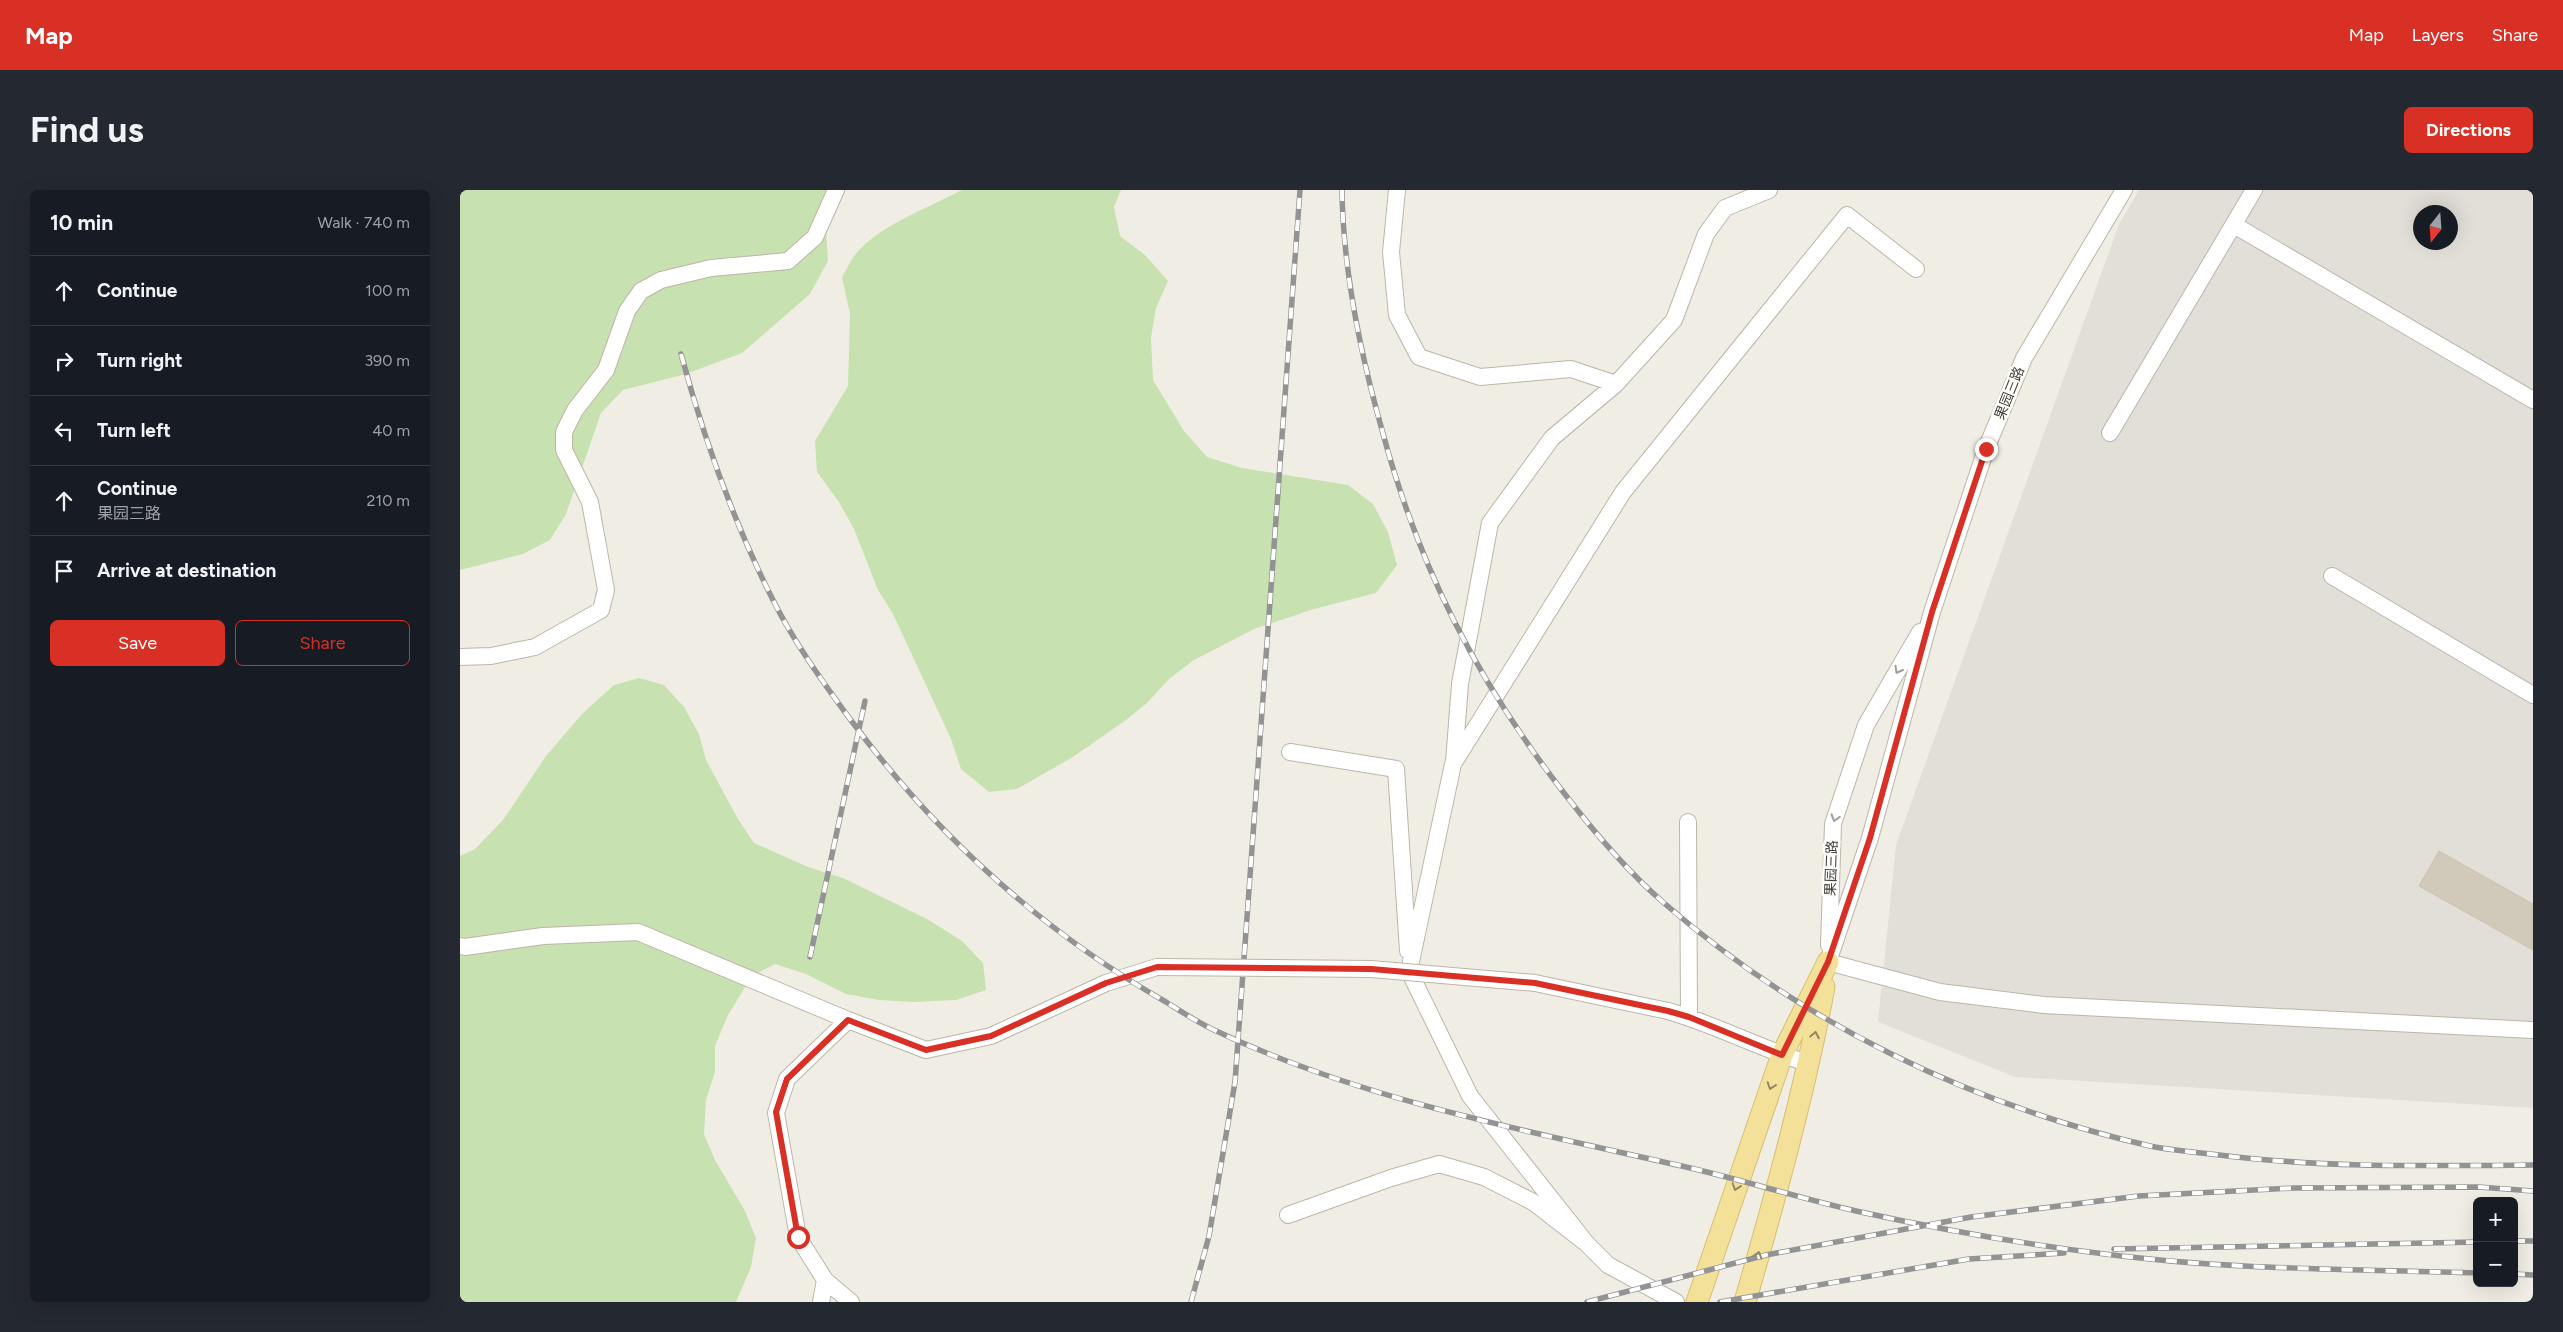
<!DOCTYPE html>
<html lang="en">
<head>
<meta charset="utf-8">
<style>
  body { margin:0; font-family:Figtree,"Noto Sans SC",sans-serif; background:#242831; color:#f1f3f6 }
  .controls { position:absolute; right:15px; bottom:15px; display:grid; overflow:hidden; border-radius:8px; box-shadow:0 5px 20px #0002 }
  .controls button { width:45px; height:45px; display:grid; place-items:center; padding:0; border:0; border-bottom:1px solid #363941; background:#171b24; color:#f1f3f6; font:25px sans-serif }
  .compass { position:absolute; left:1953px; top:15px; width:45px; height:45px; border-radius:50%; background:#171b24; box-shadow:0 5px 20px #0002; rotate:197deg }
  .stop { position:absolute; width:15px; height:15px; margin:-11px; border:4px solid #d93025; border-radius:50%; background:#fff }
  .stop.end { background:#d93025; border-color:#fff; box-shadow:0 1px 5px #0008 }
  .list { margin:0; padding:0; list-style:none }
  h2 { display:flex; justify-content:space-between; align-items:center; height:65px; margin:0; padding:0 20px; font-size:21px }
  h2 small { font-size:16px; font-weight:400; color:#9ea1a6 }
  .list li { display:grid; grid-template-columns:32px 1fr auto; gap:15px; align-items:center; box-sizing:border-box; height:70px; padding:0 20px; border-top:1px solid #363941 }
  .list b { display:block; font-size:19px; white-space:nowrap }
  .list p { margin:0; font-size:16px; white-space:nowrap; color:#9ea1a6 }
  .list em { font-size:16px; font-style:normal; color:#9ea1a6 }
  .actions { display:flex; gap:10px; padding:15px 20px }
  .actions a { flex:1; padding:11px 0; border:1px solid #d93025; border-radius:8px; text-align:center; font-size:18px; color:#d93025 }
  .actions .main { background:#d93025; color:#fff }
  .icon { flex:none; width:28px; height:28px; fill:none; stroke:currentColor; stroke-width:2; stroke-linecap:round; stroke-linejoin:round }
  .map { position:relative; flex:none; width:2073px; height:1112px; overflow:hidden; border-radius:8px }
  header { display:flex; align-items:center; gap:30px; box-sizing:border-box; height:70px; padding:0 25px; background:#d93025; color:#fff }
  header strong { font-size:24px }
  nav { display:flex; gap:28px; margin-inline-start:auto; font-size:18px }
  .intro { display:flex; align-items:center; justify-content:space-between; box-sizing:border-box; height:120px; padding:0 30px }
  h1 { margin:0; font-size:35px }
  .button { padding:12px 22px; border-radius:8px; background:#d93025; color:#fff; font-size:18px; font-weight:700 }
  main { display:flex; gap:30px; padding:0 30px }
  aside { flex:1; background:#171b24; border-radius:8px; box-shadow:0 5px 20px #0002 }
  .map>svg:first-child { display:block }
  .industrial { fill:#e2dfd9; fill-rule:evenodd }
  .green { fill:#c8e1b0 }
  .building { fill:#d1cabb; stroke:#cbc2af }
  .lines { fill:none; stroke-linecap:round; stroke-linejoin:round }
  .minor-casing { stroke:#bbb6a8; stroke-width:18 }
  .major-casing { stroke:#d8bf6b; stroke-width:23 }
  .minor { stroke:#fff; stroke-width:16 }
  .major { stroke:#f4e199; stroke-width:21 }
  .rail-casing { stroke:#939393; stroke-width:5.5 }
  .rail { stroke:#fff; stroke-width:4; stroke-dasharray:11; stroke-linecap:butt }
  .minor-bridge-casing { stroke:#bbb6a8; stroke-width:18; stroke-linecap:butt }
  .minor-bridge { stroke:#fff; stroke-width:16 }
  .oneway { stroke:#a09e9a }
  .oneway2 { stroke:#928762 }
  .route { stroke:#d93025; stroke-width:6 }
  .labels { text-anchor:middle; stroke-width:5; stroke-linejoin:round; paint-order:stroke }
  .street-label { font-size:14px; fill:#423e35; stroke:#fff }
</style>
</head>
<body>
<header>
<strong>Map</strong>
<nav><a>Map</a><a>Layers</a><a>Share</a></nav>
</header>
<div class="intro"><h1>Find us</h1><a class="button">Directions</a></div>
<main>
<aside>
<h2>10 min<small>Walk · 740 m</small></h2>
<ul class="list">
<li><svg class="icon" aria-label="ahead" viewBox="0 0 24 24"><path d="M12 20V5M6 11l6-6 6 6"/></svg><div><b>Continue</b></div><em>100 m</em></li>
<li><svg class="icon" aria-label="right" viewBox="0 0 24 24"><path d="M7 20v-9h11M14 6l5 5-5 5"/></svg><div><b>Turn right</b></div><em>390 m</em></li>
<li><svg class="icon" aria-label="left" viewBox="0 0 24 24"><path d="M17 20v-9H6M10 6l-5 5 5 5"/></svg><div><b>Turn left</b></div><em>40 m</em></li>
<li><svg class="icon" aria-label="ahead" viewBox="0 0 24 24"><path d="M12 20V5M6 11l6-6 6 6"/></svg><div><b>Continue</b><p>果园三路</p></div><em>210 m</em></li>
<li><svg class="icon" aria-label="arrive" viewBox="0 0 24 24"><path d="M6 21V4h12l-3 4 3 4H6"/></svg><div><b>Arrive at destination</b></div></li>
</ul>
<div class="actions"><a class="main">Save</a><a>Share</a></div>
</aside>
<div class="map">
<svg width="2073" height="1112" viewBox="0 0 2073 1112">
  <rect width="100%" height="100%" fill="#f0eee4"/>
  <!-- industrial -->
  <path class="industrial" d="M1679 0H2073V918L1555 887 1418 832 1436 655 1659 34ZM1960 22H1990V52H1960Z"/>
  <!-- green -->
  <path class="green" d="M0 0H371L366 40 368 71 350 104 282 163 226 184 163 200 141 223 106 324 90 350 63 364 0 380Z
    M502 0H661L654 17 660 46 685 65 708 91 696 118 691 147 693 190 724 241 747 267 782 278 888 295 913 314 928 342 937 375 916 403 854 419 794 439 734 470 709 489 687 513 666 530 613 567 557 599 529 602 501 579 491 549 433 424 418 400 394 339 379 312 357 282 355 251 388 196 390 124 382 87C387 79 392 67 399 60 427 32 468 18 502 0Z
    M179 488 204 495 224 517 239 544 246 570 278 629 294 653 348 677 383 688 467 729 502 751 523 773 526 800 496 810 453 812 419 810 386 804 346 784 315 774 292 786 268 825 255 856V882L246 910 244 944 255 970 285 1021 296 1048 291 1077 276 1112H0V666L15 659 43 630 86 566 122 524 154 495Z"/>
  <!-- building -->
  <path class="building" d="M1979 661 2073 714V760L1959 696Z"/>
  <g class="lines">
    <defs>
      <path id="minor" d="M937 0 931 62 937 125 959 167 1020 187 1111 179 1156 194
        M1774 35 2073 210
        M1650 243 1794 0
        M1872 386 2073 505
        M0 467 31 466 75 457 141 420 146 400 130 312 104 260V242L115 220 146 180 167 121 181 101 201 90 251 78 328 71 355 47 376 0
        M830 562 936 579 948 761
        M994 572 1000 494 1030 333 1092 248 1156 194 1214 130 1246 44 1265 18 1309 0
        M1228 632 1229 827
        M1369 755 1373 634 1406 535 1460 442
        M0 756 5 757 83 746 178 742 388 830 466 860 531 846 646 793 697 777
        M1368 772 1410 648 1472 422 1526 259 1564 168 1664 0
        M1368 772 1480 802 1584 815 2073 840
        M1208 821C1257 835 1301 859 1350 874
        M388 830 327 889 316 923 338 1047 365 1090 391 1112
        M828 1025 931 988 979 974 1024 987 1073 1012 1127 1054 1148 1075 1216 1112
        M1127 1054 1010 906 949 781 993 574 1163 302 1387 25 1456 79
        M361 1112 365 1090"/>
      <path id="major" d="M1237 1112 1322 865 1368 772
        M1285 1112C1315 1008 1344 904 1364 797"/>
    </defs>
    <!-- minor casing -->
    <use href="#minor" class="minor-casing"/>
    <!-- major casing -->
    <use href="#major" class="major-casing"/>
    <!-- minor -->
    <use href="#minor" class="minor"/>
    <!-- major -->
    <use href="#major" class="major"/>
    <defs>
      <path id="rail" d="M882 0C883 81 900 162 922 240 959 378 1017 491 1104 603 1134 642 1167 681 1204 713 1343 834 1512 915 1690 956 1710 960 1731 962 1751 964 1858 978 1965 976 2073 975
        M221 164C244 249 273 331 313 410 334 452 362 491 390 529 476 645 580 740 706 812 722 822 737 832 754 840 902 910 1067 941 1226 977 1283 990 1339 1008 1396 1021 1478 1039 1562 1054 1645 1064 1768 1080 1893 1079 2017 1083
        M350 767 405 511
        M2054 1051H2073
        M1654 1059 2017 1052
        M2054 1084 2073 1085
        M731 1112 749 1046 775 892 840 0
        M1127 1112 1306 1065 1511 1027 1679 1006 1834 998 2019 997 2073 1001
        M1260 1112 1509 1069 1604 1063"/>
    </defs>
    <!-- rail casing -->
    <use href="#rail" class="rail-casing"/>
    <!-- rail -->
    <use href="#rail" class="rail"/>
    <defs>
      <path id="minor-bridge" d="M697 777 911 779 1075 793 1208 821"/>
    </defs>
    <!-- minor-bridge casing -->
    <use href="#minor-bridge" class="minor-bridge-casing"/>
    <!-- minor-bridge -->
    <use href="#minor-bridge" class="minor-bridge"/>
  </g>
  <!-- one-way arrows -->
  <defs><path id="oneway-chevron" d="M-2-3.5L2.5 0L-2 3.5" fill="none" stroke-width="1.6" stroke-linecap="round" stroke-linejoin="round" transform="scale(1.25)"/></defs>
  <g class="oneway">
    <use href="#oneway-chevron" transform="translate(1438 480) rotate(120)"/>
    <use href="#oneway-chevron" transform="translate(1375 628) rotate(106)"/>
  </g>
  <g class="oneway2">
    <use href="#oneway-chevron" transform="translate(1355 845) rotate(-79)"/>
    <use href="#oneway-chevron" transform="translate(1311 896) rotate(109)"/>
    <use href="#oneway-chevron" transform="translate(1276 997) rotate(109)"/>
    <use href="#oneway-chevron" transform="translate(1298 1065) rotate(-74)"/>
  </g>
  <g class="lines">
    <!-- route -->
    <path class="route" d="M338 1047 316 922 327 889 388 830 466 860 531 846 646 793 697 777 911 779 1075 793 1208 821 1229 827 1322 865 1368 772 1410 648 1472 422 1526 259"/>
  </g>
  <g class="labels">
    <!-- street labels -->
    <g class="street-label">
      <text transform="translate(1549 203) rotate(-68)" y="5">果园三路</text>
      <text transform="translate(1371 678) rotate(-88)" y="5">果园三路</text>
    </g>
  </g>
</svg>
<div class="controls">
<button>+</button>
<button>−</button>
</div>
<svg class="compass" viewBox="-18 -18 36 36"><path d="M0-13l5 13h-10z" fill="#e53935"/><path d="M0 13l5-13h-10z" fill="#9ea1a6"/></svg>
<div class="stop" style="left:338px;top:1047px"></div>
<div class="stop end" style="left:1526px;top:259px"></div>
</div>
</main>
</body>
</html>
